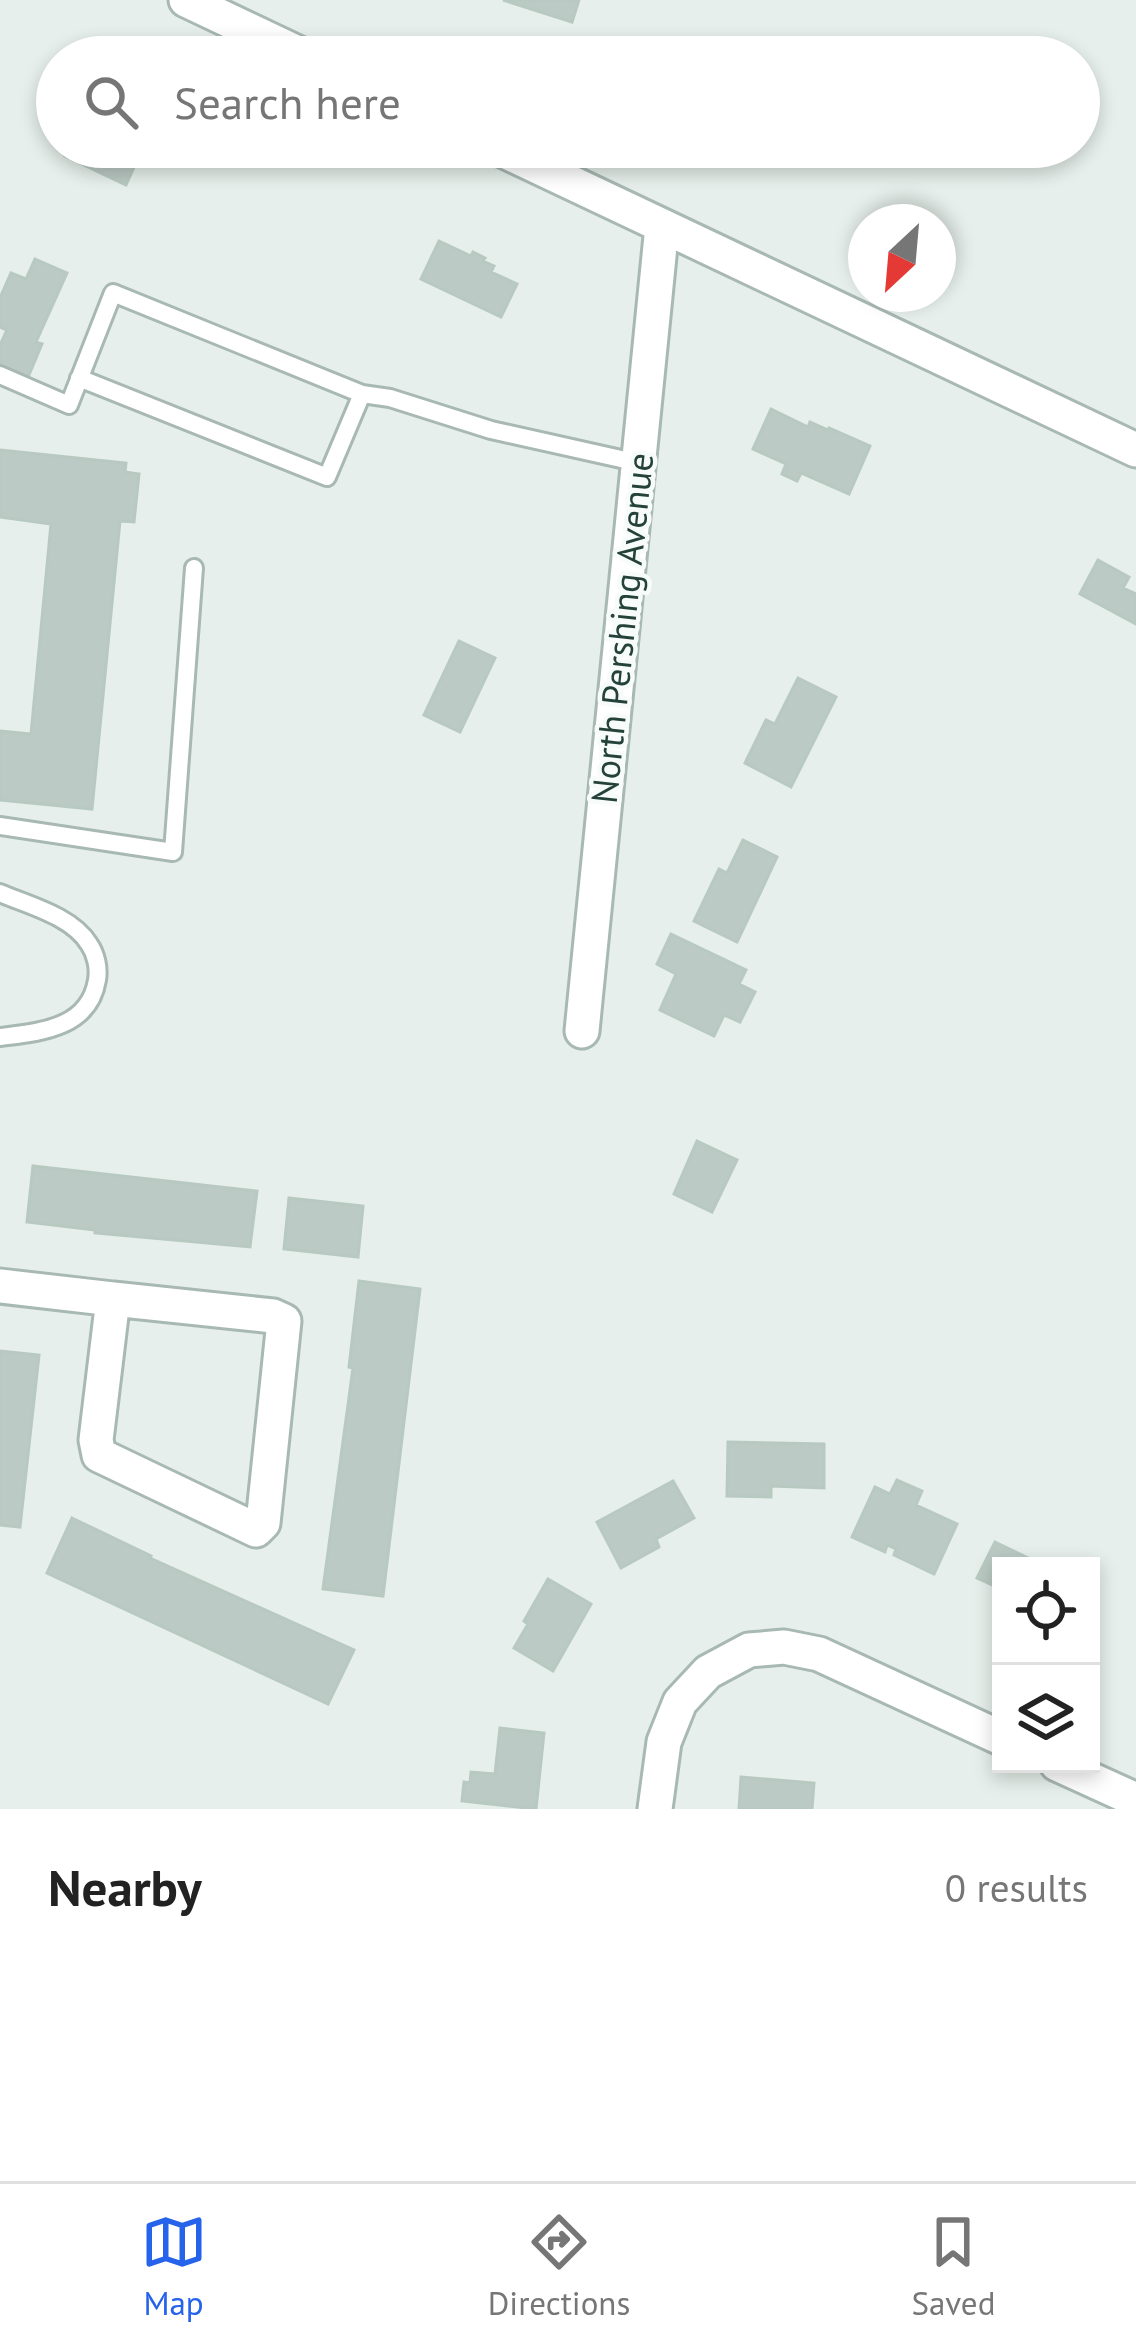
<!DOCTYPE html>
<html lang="en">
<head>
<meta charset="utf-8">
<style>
  body { margin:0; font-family:"PT Sans",sans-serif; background:#f2f2f2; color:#222 }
  .controls { position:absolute; right:36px; bottom:36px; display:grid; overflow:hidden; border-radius:0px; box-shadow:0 6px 18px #0003 }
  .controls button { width:108px; height:108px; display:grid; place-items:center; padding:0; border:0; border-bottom:3px solid #e0e0e0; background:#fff; color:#222; font:60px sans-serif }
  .compass { position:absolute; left:848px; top:204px; width:108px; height:108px; border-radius:50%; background:#fff; box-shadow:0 6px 18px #0003; rotate:206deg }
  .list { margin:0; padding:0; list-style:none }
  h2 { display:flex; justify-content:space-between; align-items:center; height:156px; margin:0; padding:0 48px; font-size:51px }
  h2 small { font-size:39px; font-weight:400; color:#767676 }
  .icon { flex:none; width:66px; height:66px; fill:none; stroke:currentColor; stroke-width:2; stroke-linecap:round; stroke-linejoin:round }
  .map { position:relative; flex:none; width:1136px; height:1809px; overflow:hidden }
  .search { position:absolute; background:#fff; box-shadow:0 6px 18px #0003; left:36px; right:36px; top:36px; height:132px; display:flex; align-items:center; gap:30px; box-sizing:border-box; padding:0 42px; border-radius:66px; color:#767676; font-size:45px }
  .sheet { height:372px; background:#fff }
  nav { display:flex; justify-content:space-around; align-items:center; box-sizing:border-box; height:168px; border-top:3px solid #e0e0e0; background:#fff; font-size:33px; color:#767676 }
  nav a { display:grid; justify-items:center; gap:6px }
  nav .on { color:#2563eb }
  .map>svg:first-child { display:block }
  .building { fill:#bbcac4; stroke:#b8c9c2; stroke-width:3 }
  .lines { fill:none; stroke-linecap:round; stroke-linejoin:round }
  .lane-casing { stroke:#a8b8b2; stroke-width:22 }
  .street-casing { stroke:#a8b8b2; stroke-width:39 }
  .lane { stroke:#fff; stroke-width:16 }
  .street { stroke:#fff; stroke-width:33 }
  .labels { text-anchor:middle; stroke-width:9; stroke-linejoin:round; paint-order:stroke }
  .street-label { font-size:36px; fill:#24423a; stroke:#f7fbf9 }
</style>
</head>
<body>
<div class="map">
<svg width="1136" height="1809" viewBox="0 0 1136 1809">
  <rect width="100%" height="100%" fill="#e6efeb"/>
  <!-- building -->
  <path class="building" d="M503 0H579L572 22Z
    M69 147H143L126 185 65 156Z
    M439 241 471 256 473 252 485 258 483 261 494 266 491 272 517 284 501 317 421 279Z
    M35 259 67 273 36 342 42 344 26 382 0 371V345L7 330 0 327V298L11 273 26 279Z
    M771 409 808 427 810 422 828 430 829 428 870 446 849 494 801 473 797 481 782 474 786 464 753 449Z
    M0 450 126 463 125 472 139 474 134 522 120 521 92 809 0 800V731L31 734 51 524 0 517Z
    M1098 560 1129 577 1123 588 1136 594V624L1080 594Z
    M459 641 495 658 460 732 424 715Z
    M798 678 836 697 791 787 745 763 766 720 775 724Z
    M743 840 777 857 737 942 694 921 719 869 727 873Z
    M671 934 746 970 739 984 755 992 740 1022 724 1015 714 1036 660 1010 676 974 657 964Z
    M697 1141 737 1160 712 1212 674 1194Z
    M33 1166 257 1191 250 1247 95 1233V1230L27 1222Z
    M289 1198 363 1206 358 1257 284 1249Z
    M359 1281 420 1289 383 1596 323 1589 353 1368 349 1367Z
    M0 1351 39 1355 20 1527 0 1525Z
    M728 1442 824 1444V1488L771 1486V1497L727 1496Z
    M897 1480 922 1491 916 1505 957 1524 934 1574 894 1555 896 1549 887 1545 885 1552 852 1537 875 1487 890 1494Z
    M673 1481 694 1518 656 1539 659 1547 621 1568 597 1522Z
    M72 1518 151 1556 150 1558 354 1650 328 1704 47 1573Z
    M995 1542 1045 1566H1001V1589L977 1578Z
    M548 1579 591 1604 553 1671 514 1648 528 1624 524 1621Z
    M500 1728 544 1733 536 1809 462 1801 464 1782 470 1783 471 1772 495 1774Z
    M741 1777 814 1783 812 1809H739Z"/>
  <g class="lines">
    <defs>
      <path id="lane" d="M0 375 69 405 113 293 362 394 327 477 79 378
        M362 394 390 398 491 430 639 463
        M0 826 173 852 194 568
        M0 893C28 905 72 916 89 944 96 954 99 968 97 980 89 1029 39 1032 0 1037"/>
      <path id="street" d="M186 0 306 57
        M496 147 1136 450
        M582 1031 662 226
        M0 1286 113 1299
        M113 1299 273 1316 284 1321 263 1523 256 1530 99 1455 96 1440Z
        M1057 1764 1136 1800
        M655 1809 664 1742 680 1702 708 1672 749 1650 784 1647 819 1654 1001 1738"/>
    </defs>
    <!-- lane casing -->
    <use href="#lane" class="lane-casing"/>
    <!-- street casing -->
    <use href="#street" class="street-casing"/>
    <!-- lane -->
    <use href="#lane" class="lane"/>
    <!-- street -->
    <use href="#street" class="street"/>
  </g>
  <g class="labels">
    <!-- street labels -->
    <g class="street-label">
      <text transform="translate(622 628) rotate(-84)" y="13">North Pershing Avenue</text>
    </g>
  </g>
</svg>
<div class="controls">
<button><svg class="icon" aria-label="locate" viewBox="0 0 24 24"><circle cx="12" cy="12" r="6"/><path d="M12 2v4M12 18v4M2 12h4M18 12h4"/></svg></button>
<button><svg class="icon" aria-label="layers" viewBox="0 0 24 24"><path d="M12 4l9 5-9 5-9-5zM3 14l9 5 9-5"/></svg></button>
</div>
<svg class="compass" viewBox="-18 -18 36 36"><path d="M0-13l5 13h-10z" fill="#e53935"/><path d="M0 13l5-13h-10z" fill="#767676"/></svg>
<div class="search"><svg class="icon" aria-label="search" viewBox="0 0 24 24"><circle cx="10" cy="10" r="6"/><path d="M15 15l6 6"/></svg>Search here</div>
</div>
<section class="sheet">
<h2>Nearby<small>0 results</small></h2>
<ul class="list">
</ul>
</section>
<nav>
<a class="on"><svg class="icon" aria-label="map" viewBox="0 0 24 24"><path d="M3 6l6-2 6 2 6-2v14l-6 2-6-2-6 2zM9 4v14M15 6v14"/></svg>Map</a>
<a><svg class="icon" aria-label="directions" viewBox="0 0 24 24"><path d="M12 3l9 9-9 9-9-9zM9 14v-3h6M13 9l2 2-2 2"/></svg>Directions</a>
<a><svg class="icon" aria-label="saved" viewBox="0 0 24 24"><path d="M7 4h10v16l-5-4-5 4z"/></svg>Saved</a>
</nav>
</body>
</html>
